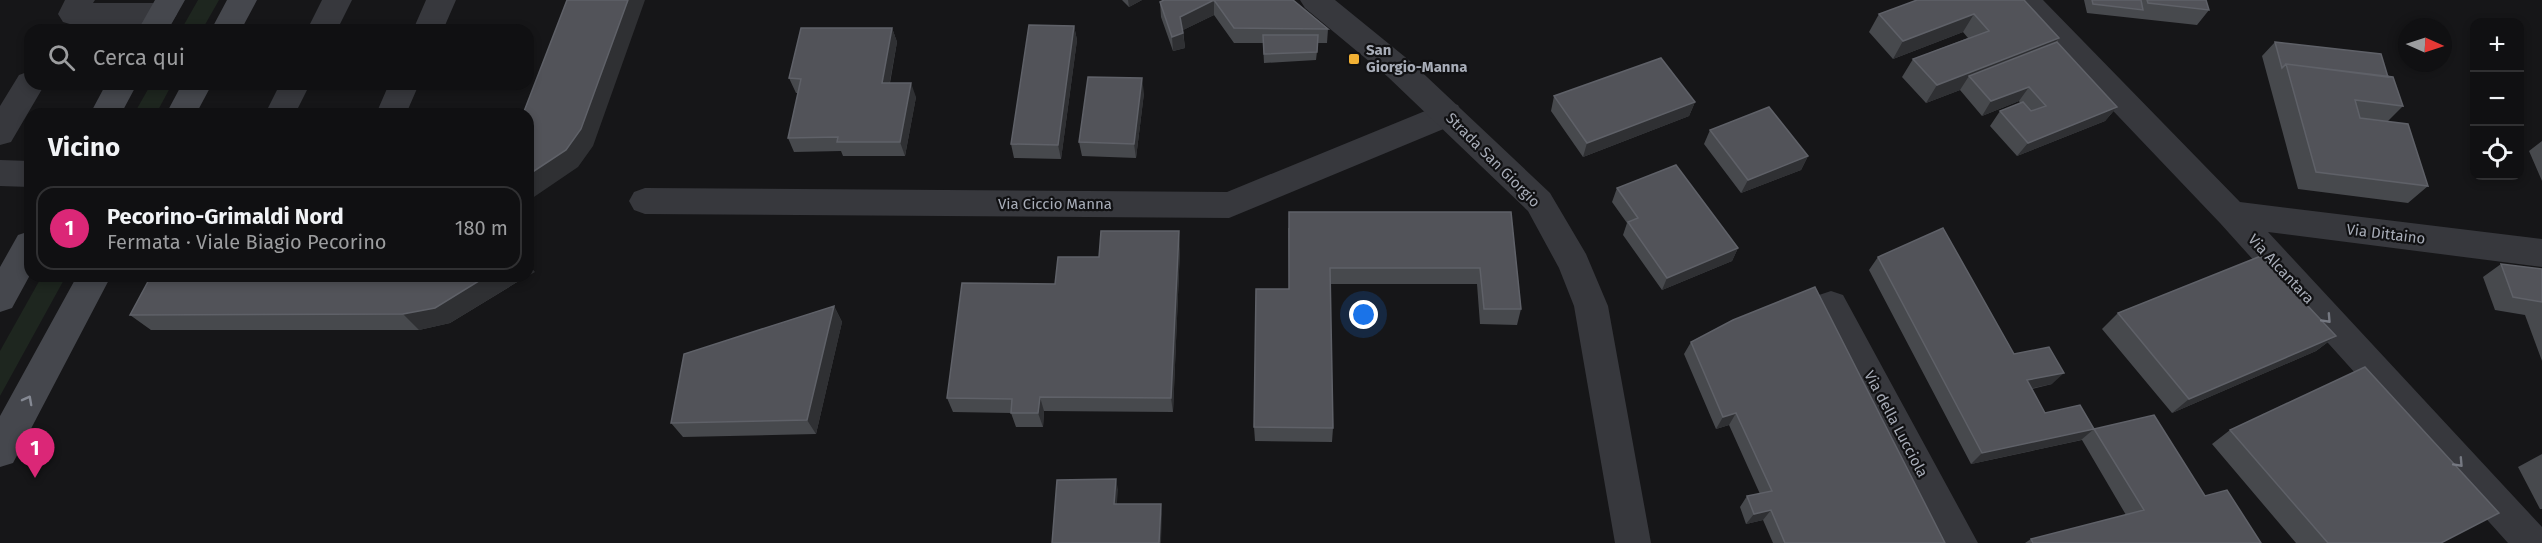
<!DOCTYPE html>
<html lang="it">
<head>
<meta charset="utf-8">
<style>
  body { margin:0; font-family:"Fira Sans",sans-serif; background:#19191b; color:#f1f3f6 }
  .controls { position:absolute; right:18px; top:18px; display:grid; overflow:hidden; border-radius:12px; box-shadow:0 3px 9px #0003 }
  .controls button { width:54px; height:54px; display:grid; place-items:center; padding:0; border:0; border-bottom:2px solid #303032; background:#101012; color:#f1f3f6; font:30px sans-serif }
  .compass { position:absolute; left:2398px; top:18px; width:54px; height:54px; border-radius:50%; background:#101012; box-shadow:0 3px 9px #0003; rotate:93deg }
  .you { position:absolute; left:1364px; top:315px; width:21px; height:21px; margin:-15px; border:4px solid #fff; border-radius:50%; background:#1a73e8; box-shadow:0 0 0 9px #1a73e833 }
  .badge { display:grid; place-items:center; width:39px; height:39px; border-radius:50%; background:#db2777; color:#fff; font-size:20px; font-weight:700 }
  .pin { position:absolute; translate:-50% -50px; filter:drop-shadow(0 2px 3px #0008) }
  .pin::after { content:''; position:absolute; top:32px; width:21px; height:18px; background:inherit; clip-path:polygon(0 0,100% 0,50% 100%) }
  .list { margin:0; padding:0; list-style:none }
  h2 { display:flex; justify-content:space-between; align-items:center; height:78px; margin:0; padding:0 24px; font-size:26px }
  h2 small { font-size:20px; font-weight:400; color:#9c9d9f }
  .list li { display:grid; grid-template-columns:39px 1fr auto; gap:18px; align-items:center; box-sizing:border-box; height:84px; margin:0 12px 12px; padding:0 12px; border:2px solid #303032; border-radius:18px }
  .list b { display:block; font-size:22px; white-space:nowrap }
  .list p { margin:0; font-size:20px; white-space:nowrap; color:#9c9d9f }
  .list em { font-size:20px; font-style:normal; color:#9c9d9f }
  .icon { flex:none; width:33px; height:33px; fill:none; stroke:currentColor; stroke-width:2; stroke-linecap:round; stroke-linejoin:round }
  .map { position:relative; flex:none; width:2542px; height:543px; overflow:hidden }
  .search { position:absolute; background:#101012; box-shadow:0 3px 9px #0003; left:24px; top:24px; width:510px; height:66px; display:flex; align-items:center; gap:15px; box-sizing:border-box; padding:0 21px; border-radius:18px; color:#9c9d9f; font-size:22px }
  .panel { position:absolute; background:#101012; box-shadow:0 3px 9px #0003; left:24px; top:108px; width:510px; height:174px; border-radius:18px }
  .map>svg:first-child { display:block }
  .green { fill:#1e261f }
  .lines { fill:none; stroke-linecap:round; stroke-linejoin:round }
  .minor { fill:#37383d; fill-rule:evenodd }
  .tertiary { fill:#37383d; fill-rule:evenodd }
  .secondary { fill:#45474d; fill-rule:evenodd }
  .wall { fill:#47494d }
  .shaded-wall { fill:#2f3033 }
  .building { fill:#525359; stroke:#5f6168; stroke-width:1.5 }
  .oneway { stroke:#757881 }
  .oneway2 { stroke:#858993 }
  .poi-dot { fill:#f2b134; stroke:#111113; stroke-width:2 }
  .labels { text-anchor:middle; stroke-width:4.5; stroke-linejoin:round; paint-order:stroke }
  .poi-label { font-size:15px; font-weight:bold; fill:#a8adb8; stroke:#111113; text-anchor:start }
  .street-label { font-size:15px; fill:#a8adb8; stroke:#111113 }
</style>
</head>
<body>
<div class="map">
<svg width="2542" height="543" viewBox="0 0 2542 543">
  <rect width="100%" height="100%" fill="#161618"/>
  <!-- green -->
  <path class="green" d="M198 0H219L202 30H181Z
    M151 84H172L156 114H134Z
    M42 276H66L0 396V351Z"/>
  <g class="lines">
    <!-- minor -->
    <path class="minor" d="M65 0H95L93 3H162L172 6 177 14 172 22 162 25H73L63 22 58 14Z
      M322 0H352L337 30H307Z
      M426 0H456L443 30H413Z
      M2010 0H2043L2240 202 2542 239V267L2268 232 2542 527V543H2508L2220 223 2015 8Z
      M30 71V84H45L11 142 0 145V106L19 75Z
      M280 84H310L295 114H265Z
      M389 84H419L406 114H376Z
      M1447 102 1458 105 1462 114 1458 123 1229 218 645 214 634 210 629 201 634 192 645 188 1227 192Z
      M0 160 30 161V187L0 186Z
      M1831 291 1843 295 1978 543H1940L1814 305 1819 295Z"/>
    <!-- tertiary -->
    <path class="tertiary" d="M1300 0H1335L1410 61 1550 193 1586 254 1608 306 1651 543H1615L1574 306 1559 268 1528 211 1388 77 1305 8Z"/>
    <!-- secondary -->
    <path class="secondary" d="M155 0H185L168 30H138Z
      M227 0H257L241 30H211Z
      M106 84H137L121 114H90Z
      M182 84H212L196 114H166Z
      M30 231V275L12 308 0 312V267L18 235Z
      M77 276H111L13 463 0 467V416Z"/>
  </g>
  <!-- wall -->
  <path class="wall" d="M1122 0H1142L1129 7Z
    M1164 0H1293L1328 29 1327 43H1318L1316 60 1264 63 1263 43H1234L1214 15 1183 30 1185 48 1173 51 1161 17 1160 2Z
    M2024 0 2059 38 2057 42 2117 107 2105 121 2017 156 1990 126 2000 111 2020 103 2019 101 1982 116 1960 90 1926 103 1902 77 1913 59 1968 38 1963 32 1893 59 1869 32 1879 14Z
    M2084 0H2206L2209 10 2197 25 2087 13Z
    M1074 26 1077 40 1061 159 1014 158 1011 144Z
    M892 28 897 42 890 83 916 97 905 156H843L841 151 794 152 788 138 798 93H796L789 78Z
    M2275 42 2388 77 2403 106 2387 122 2428 186 2408 203 2298 189 2262 56Z
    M1144 93 1136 158 1082 156 1079 142Z
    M1554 96 1695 102 1689 116 1583 157 1551 111Z
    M1710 130 1808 156 1801 170 1741 193 1704 144Z
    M2542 141V181L2529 151Z
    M1617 188 1738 248 1732 261 1662 290 1623 235 1627 223 1612 202Z
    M1511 212 1521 309 1517 325 1480 324 1477 284H1330L1333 428 1332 442 1255 441 1254 427 1289 289 1288 228Z
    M1180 248 1173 412 1044 411 1043 427H1016L1011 413 953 412 947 398 1055 284 1099 257Z
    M1878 257 2014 354 2052 384 2032 389 2045 413 2094 429 2205 496 2261 543H2025L2031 539 2126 515 2082 440 1971 464 1869 270Z
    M2501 264 2542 269V361L2525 315 2495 310 2483 277Z
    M527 276 450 323 419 330H151L130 315Z
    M834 306 842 322 816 434 683 437 671 423Z
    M2118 313 2336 336 2316 351 2172 413 2102 329Z
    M1691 342 1945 543H1773L1763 520 1746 524 1740 507 1747 496 1760 494 1729 425 1716 429 1684 354Z
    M2230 430 2442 543H2296L2212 444Z
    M2542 454V509H2540L2518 467Z"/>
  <!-- shaded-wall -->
  <path class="shaded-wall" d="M628 0H645L593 146 578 167 528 201V175Z
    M1128 0H1142L1129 7Z
    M1214 0V15L1181 31 1180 17Z
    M1974 14 1963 32 1893 59 1903 41Z
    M1074 26 1077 40 1061 159 1058 145Z
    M892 28 897 42 887 97 882 83Z
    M1183 33 1185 48 1173 51 1172 37Z
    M2059 38 2046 57 1969 76 1960 90 1926 103 1937 85Z
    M1142 78 1144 93 1136 158 1134 144Z
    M911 83 916 97 905 156 900 142Z
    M2029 87 2019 101 1982 116 1991 101Z
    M1695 102 1689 116 1583 157 1587 143Z
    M2117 107 2105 121 2017 156 2028 143Z
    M1808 156 1801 170 1741 193 1748 180Z
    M1179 231 1180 248 1173 412 1171 398Z
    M1738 248 1732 261 1662 290 1667 278Z
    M528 264 535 272 528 276Z
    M487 276H527L450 323 419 330 403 314Z
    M834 306 842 322 816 434 807 420Z
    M2336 336 2316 351 2172 413 2189 399Z
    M2064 373 2052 384 2015 392 2027 380Z
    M1040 397 1044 411 1043 427 1038 413Z
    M1736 413 1729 425 1716 429 1723 417Z
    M2094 429 2081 440 1971 464 1982 453Z
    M1116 479 1118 490 1116 514 1114 504Z
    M1161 504 1162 514 1161 543H1159Z
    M1771 510 1763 520 1746 524 1754 514Z"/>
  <!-- building -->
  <path class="building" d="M567 0H628L581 129 566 150 528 175V114H523Z
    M1164 0H1293L1328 29 1234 28 1214 0 1180 17 1183 33 1172 37 1160 2Z
    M1917 0H2024L2059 38 1937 85 1913 59 1989 31 1974 14 1903 41 1879 14Z
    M2092 0H2141L2143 10 2093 4Z
    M2147 0H2206L2209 10 2148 3Z
    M1029 25 1074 26 1058 145 1011 144Z
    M801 28H892L882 83H911L900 142H837L838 137 788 138 801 79 789 78Z
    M1263 35H1318L1317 52 1264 54Z
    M2057 42 2117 107 2028 143 2000 111 2023 102 2031 111 2046 106 2029 87 1991 101 1969 76Z
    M2275 42 2381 54 2388 77 2286 64 2282 68Z
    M1661 58 1695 102 1587 143 1554 96Z
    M2286 64 2393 77 2403 106 2355 100 2360 118 2408 124 2428 186 2316 172Z
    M1088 77 1142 78 1134 144 1079 142Z
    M1769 107 1808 156 1748 180 1710 130Z
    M1676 165 1738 248 1667 278 1628 222 1638 218 1617 188Z
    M1289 212H1511L1521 309H1484L1480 268H1330L1333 428 1254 427 1256 289H1289Z
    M1943 228 2014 354 2049 347 2064 373 2027 380 2045 413 2080 405 2094 429 1982 453 1878 257Z
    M1101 231H1179L1171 398 1040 397 1038 413H1011L1012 399 947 398 962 283 1055 284 1058 257H1099Z
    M2261 256 2336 336 2189 399 2118 313Z
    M2501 264 2542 269V302L2513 297Z
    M151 276H487L435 308 403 314 130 315Z
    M1815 287 1945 543H1785L1771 510 1754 514 1747 496 1772 491 1736 413 1723 417 1691 342 1733 320Z
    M834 306 807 420 671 423 684 354Z
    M2365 367 2499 513 2441 543H2328L2230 430Z
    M2154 415 2205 496 2227 490 2261 543H2033L2031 539 2144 510 2094 429Z
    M1116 479 1114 504H1161L1159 543H1052L1057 480Z"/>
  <!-- one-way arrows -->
  <defs><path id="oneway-chevron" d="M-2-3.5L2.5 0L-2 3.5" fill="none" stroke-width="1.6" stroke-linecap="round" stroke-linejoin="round" transform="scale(1.5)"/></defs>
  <g class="oneway">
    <use href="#oneway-chevron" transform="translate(2327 319) rotate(47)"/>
    <use href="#oneway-chevron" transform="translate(2459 463) rotate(47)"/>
  </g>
  <use class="oneway2" href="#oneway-chevron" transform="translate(28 400) rotate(-62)"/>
  <!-- markers -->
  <rect class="poi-dot" x="1348" y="53" width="12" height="12" rx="3"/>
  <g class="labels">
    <!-- poi labels -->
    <g class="poi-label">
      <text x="1366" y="55">San<tspan x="1366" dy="17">Giorgio-Manna</tspan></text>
    </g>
    <!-- street labels -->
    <g class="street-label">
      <text transform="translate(1493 160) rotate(45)" y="5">Strada San Giorgio</text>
      <text x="1055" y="209">Via Ciccio Manna</text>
      <text transform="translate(2386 234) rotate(7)" y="5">Via Dittaino</text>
      <text transform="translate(2281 269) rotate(47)" y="5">Via Alcantara</text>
      <text transform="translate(1896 424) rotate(62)" y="5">Via della Lucciola</text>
    </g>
  </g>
</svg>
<div class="controls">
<button>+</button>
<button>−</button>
<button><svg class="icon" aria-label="locate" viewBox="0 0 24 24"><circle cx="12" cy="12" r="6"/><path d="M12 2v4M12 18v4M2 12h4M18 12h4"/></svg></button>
</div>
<svg class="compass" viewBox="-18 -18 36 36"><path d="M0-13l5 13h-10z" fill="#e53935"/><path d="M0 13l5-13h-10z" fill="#9c9d9f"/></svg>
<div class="you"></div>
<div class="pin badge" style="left:35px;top:478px">1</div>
<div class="search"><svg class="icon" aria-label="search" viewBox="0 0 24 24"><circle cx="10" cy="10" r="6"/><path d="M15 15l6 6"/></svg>Cerca qui</div>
<section class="panel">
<h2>Vicino<small></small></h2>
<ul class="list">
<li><span class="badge">1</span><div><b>Pecorino-Grimaldi Nord</b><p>Fermata · Viale Biagio Pecorino</p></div><em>180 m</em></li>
</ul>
</section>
</div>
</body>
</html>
